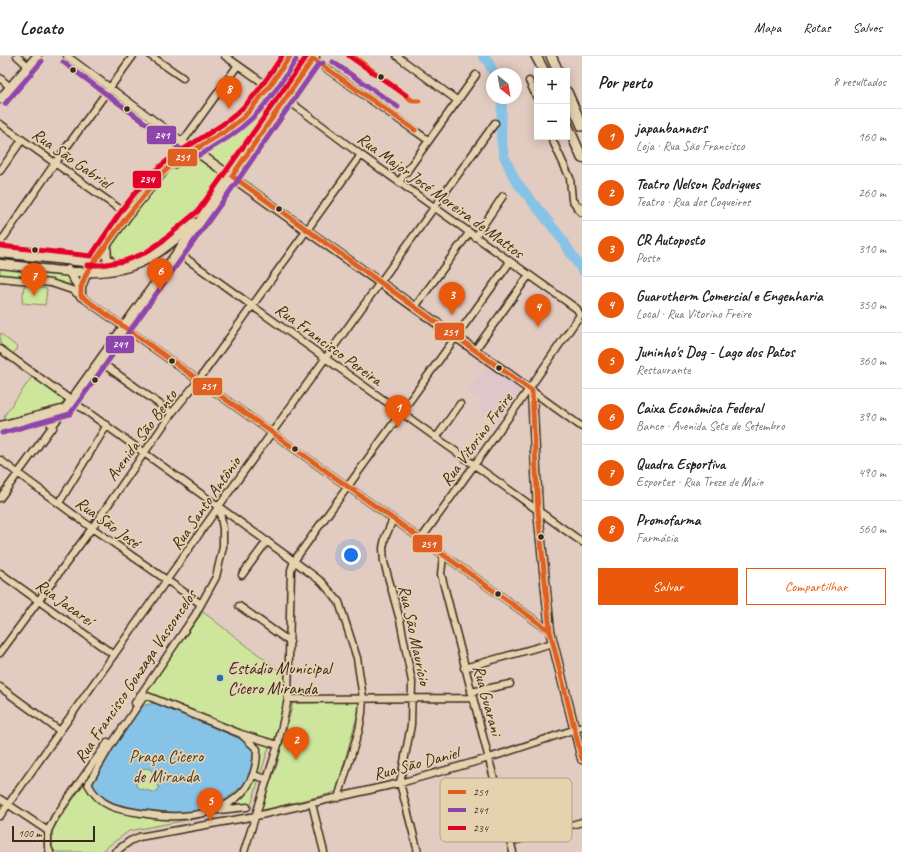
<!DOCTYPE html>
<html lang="pt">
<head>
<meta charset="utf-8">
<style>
  body { margin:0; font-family:Caveat,sans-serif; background:#f6f6f6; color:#202124 }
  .controls { position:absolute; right:12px; top:12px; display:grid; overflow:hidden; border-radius:0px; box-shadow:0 2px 10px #0003 }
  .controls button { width:36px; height:36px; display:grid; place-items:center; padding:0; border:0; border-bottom:1px solid #e0e0e0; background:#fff; color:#202124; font:20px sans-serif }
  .compass { position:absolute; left:486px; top:12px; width:36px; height:36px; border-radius:50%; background:#fff; box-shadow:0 2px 10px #0003; rotate:149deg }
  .scale { position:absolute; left:12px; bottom:10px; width:83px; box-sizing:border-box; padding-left:4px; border:2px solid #3b2a1e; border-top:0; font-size:11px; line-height:14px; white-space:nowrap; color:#3b2a1e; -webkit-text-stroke:3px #e5d3b0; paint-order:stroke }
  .you { position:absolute; left:351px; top:499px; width:14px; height:14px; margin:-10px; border:3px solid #fff; border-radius:50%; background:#1a73e8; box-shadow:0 0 0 6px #1a73e833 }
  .badge { display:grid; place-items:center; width:26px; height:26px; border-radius:50%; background:#ea580c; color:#fff; font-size:13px; font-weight:700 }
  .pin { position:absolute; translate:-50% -33px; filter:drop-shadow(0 1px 2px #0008) }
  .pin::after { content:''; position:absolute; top:21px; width:14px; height:12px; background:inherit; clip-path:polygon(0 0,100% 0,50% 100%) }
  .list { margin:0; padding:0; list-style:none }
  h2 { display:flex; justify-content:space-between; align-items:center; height:52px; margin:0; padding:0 16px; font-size:17px }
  h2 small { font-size:13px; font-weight:400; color:#757577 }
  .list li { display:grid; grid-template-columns:26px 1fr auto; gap:12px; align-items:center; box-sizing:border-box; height:56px; padding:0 16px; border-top:1px solid #e0e0e0 }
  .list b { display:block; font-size:15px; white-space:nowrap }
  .list p { margin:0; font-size:13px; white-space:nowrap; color:#757577 }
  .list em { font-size:13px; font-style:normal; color:#757577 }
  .actions { display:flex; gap:8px; padding:12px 16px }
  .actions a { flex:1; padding:9px 0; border:1px solid #ea580c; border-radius:0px; text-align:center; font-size:14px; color:#ea580c }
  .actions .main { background:#ea580c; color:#fff }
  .map { position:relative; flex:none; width:582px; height:796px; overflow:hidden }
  header { display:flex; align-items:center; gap:24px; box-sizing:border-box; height:56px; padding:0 20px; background:#fff; border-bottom:1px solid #e0e0e0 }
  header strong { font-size:19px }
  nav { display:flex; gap:22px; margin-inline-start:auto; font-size:14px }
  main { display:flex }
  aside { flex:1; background:#fff }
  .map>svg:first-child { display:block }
  .built { fill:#e0c6cb }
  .green { fill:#cde69c; stroke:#84885d }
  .water { fill:#87c3e6; stroke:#698696; fill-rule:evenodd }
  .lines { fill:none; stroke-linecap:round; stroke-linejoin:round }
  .river { stroke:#87c3e6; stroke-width:10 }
  .minor-casing { stroke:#3b2a1e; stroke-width:9 }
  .major-casing { stroke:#3b2a1e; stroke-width:11 }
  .highway-casing { stroke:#3b2a1e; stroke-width:12 }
  .minor { stroke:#e5d3b0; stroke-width:6 }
  .major { stroke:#e5d3b0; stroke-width:8 }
  .highway { stroke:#e5d3b0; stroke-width:9 }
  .bus-1-casing { stroke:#e5d3b0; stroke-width:8 }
  .bus-2-casing { stroke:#e5d3b0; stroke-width:8 }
  .bus-3-casing { stroke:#e5d3b0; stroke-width:8 }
  .bus-1 { stroke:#e05f22; stroke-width:5 }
  .bus-2 { stroke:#8e44ad; stroke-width:5 }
  .bus-3 { stroke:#e4002b; stroke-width:5 }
  .bus-dot { fill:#3b2a1e; stroke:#e5d3b0; stroke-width:1.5 }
  .poi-dot { fill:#1f6fb2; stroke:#e5d3b0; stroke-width:1.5 }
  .labels { text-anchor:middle; stroke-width:3.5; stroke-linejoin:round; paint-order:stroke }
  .street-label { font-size:17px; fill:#3b2a1e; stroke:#e5d3b0 }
  .poi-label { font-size:17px; fill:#3b2a1e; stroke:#e5d3b0; text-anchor:start }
  .park-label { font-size:17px; fill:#4a3d2b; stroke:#e5d3b0 }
  .key { fill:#e5d3b0; stroke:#b2a084; stroke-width:1 }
  .key-label { font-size:11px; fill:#3b2a1e }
  .line-badge { stroke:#e5d3b0; stroke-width:1.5 }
  .badge-label { font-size:11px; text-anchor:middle; font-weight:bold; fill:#fff }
</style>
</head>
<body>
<header>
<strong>Locato</strong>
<nav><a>Mapa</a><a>Rotas</a><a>Salvos</a></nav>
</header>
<main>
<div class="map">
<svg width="582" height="796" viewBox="0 0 582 796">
  <rect width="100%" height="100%" fill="#e2cbc0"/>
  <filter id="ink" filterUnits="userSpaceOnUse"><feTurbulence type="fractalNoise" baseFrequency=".025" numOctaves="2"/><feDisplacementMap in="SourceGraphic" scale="8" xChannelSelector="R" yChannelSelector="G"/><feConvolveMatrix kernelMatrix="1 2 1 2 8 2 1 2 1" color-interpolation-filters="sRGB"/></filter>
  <g filter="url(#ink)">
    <!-- built -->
    <path class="built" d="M488 308 518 332 520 336 498 368 477 353 483 345 468 334Z"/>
    <!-- green -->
    <path class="green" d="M295 0H314L223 127 195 163 159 191 133 206 121 208 110 204 109 191 160 121 250 60Z
      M0 209 67 215 76 229 0 221Z
      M24 230 47 233 45 249 22 247Z
      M0 277 18 292 12 299 0 291Z
      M34 318 68 342 62 352 7 367 4 360Z
      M203 556 285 619C284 637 284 676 270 687L250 752 129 775 100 796H56L52 792V774L145 639 156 621Z
      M361 646 336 736 260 755 277 709 293 647Z"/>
    <!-- water -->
    <path class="water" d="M155 647 245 685 254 692 255 699 248 725 218 750 200 757 171 758 114 749 98 739 93 731 94 718 138 655 145 649ZM143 712 150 713 155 719 159 731 157 735 153 736 138 732 136 729 139 717Z"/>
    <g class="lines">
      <!-- river -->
      <path class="river" d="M483 0 488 5 494 18
        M502 42 501 82 504 100 515 124 559 179 582 214"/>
      <defs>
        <path id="minor" d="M17 0 28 10
          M67 0 194 94
          M151 0 183 22
          M225 0 269 31
          M397 0 458 45
          M313 3 428 84
          M0 22 10 31
          M529 25 537 42
          M285 42 361 99 577 253 580 259 529 333 421 483
          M0 68 128 159
          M551 81 570 122 572 144 578 151
          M183 85 238 9
          M0 115 22 84
          M399 126 476 19
          M475 181 503 140
          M0 187 55 107 133 0
          M177 196 582 486
          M0 222 51 227 72 234 550 575
          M415 251 469 177
          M0 293 294 505 322 526 339 546 357 602 363 642 362 657 359 674 338 742
          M475 294 529 219
          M99 305 172 357
          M532 335 582 371
          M46 359 53 372
          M436 382 460 348
          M0 404 92 472 201 548
          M0 442 65 353
          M59 447 107 369
          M393 463 385 482 383 492 384 506 400 564 412 626 411 669 400 727 418 796
          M443 500 441 518 513 796
          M0 517 114 599
          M242 519 267 485
          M239 550 290 586
          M0 597 92 472 172 357 198 325 361 99
          M464 612 553 587
          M0 631 60 675
          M471 636 510 628
          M288 643 472 642
          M135 647 195 559 216 521 223 491V473L219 450
          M241 678 257 693C258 754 196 766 147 758 121 754 101 753 88 728L111 689 145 639 241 678 278 689
          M253 719 267 723
          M0 743 48 775
          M312 748 324 796
          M219 754 247 751
          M0 760 219 450 495 67
          M510 786 582 766
          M50 796 48 791V775L55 761 108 686
          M115 796 130 785 139 781 256 760 400 727 489 702 582 671
          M244 796 278 689 288 643 291 514 294 505 510 206"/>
        <path id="major" d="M0 43 37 0
          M194 94 532 335 538 455 550 575 582 703
          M173 108C191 92 215 83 235 69 258 52 274 24 290 0
          M106 189 107 202 113 208 124 212
          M0 197 94 207
          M0 208C47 212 104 227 148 203 165 193 180 180 195 167
          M68 214 81 234
          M81 240V231L87 216 128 159 174 102 183 85
          M0 370 65 353 232 120 315 0"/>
        <path id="highway" d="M536 0 544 15
          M551 0 558 15
          M567 36 582 70
          M567 68 582 102
          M578 151 582 155"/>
      </defs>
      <!-- minor casing -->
      <use href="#minor" class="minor-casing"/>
      <!-- major casing -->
      <use href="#major" class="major-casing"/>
      <!-- highway casing -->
      <use href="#highway" class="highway-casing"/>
      <!-- minor -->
      <use href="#minor" class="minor"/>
      <!-- major -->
      <use href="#major" class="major"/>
      <!-- highway -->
      <use href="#highway" class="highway"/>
      <defs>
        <path id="bus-1" d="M290 0 269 31 244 61 227 74 175 106 162 118 128 159 87 216 81 231V240L550 575
          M353 0 413 45H419
          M415 74 313 3 232 120 532 335 538 455 550 575 582 703"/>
        <path id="bus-2" d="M63 6 190 100 194 101C202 99 209 93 216 89 255 67 272 41 296 4
          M333 6 398 51
          M5 48 42 5
          M2 377 70 358 238 124 318 9 323 7"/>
        <path id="bus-3" d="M349 0 406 39
          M1 190 91 200C111 170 131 138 157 113 179 93 206 81 230 63 252 46 267 23 282 0
          M87 209H101L124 205 145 197 161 186 198 155 307 0"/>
      </defs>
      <!-- bus-1 casing -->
      <use href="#bus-1" class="bus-1-casing"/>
      <!-- bus-2 casing -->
      <use href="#bus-2" class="bus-2-casing"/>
      <!-- bus-3 casing -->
      <use href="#bus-3" class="bus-3-casing"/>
      <!-- bus-1 -->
      <use href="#bus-1" class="bus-1"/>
      <!-- bus-2 -->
      <use href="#bus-2" class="bus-2"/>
      <!-- bus-3 -->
      <use href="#bus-3" class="bus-3"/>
    </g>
  </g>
  <!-- markers -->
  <g class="bus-dot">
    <circle cx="73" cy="14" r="3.5"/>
    <circle cx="381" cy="21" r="3.5"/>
    <circle cx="127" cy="53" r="3.5"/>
    <circle cx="279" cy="153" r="3.5"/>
    <circle cx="35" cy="194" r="3.5"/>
    <circle cx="172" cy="305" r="3.5"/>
    <circle cx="499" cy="312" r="3.5"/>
    <circle cx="95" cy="324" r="3.5"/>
    <circle cx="295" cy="393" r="3.5"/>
    <circle cx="541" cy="481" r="3.5"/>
    <circle cx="498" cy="538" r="3.5"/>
  </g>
  <circle class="poi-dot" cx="220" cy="622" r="4"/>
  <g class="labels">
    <!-- street labels -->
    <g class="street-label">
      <text transform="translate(72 102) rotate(35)" y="6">Rua São Gabriel</text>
      <text transform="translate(441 139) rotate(36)" y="6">Rua Major José Moreira de Mattos</text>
      <text transform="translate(329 288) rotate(36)" y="6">Rua Francisco Pereira</text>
      <text transform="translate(141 379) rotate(-54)" y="6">Avenida São Bento</text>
      <text transform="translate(476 383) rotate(-54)" y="6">Rua Vitorino Freire</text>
      <text transform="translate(205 447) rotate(-55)" y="6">Rua Santo Antônio</text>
      <text transform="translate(108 466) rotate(36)" y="6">Rua São José</text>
      <text transform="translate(65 546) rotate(36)" y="6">Rua Jacareí</text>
      <text transform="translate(415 579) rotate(78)" y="6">Rua São Maurício</text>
      <text transform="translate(135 620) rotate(-56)" y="6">Rua Francisco Gonzaga Vasconcelos</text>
      <text transform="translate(488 644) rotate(75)" y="6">Rua Guarani</text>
      <text transform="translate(416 707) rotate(-15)" y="6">Rua São Daniel</text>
    </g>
    <!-- poi labels -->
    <g class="poi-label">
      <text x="228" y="618">Estádio Municipal<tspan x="228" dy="20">Cícero Miranda</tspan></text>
    </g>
    <!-- park labels -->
    <g class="park-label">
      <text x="166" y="706">Praça Cícero<tspan x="166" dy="20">de Miranda</tspan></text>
    </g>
  </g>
  <!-- legend -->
  <rect x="440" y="722" width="132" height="64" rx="6" class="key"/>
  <rect x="448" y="734" width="18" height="4" fill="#e05f22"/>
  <rect x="448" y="752" width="18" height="4" fill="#8e44ad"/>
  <rect x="448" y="770" width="18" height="4" fill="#e4002b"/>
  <g class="key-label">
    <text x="473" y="740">251</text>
    <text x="473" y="758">241</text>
    <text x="473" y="776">234</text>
  </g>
  <g class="line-badge">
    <rect x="146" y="69" width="31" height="20" rx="4" fill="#8e44ad"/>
    <rect x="167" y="92" width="31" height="19" rx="4" fill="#e05f22"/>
    <rect x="132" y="114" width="30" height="19" rx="4" fill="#e4002b"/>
    <rect x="434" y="266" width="31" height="19" rx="4" fill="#e05f22"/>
    <rect x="105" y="279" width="30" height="19" rx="4" fill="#8e44ad"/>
    <rect x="192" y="321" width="31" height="19" rx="4" fill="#e05f22"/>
    <rect x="412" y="478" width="31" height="19" rx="4" fill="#e05f22"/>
  </g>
  <g class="badge-label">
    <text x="162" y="83">241</text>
    <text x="182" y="105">251</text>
    <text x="147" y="127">234</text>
    <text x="450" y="280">251</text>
    <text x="120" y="292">241</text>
    <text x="208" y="334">251</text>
    <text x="428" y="492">251</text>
  </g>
</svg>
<div class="controls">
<button>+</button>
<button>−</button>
</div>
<svg class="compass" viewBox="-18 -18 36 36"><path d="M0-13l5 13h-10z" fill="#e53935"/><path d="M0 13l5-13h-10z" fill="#757577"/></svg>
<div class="scale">100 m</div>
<div class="you"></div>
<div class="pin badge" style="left:398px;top:372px">1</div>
<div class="pin badge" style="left:296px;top:704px">2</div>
<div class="pin badge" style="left:452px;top:259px">3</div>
<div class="pin badge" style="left:538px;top:271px">4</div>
<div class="pin badge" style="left:210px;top:765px">5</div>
<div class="pin badge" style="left:160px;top:235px">6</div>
<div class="pin badge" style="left:34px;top:240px">7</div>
<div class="pin badge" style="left:229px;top:53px">8</div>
</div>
<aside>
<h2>Por perto<small>8 resultados</small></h2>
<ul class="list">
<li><span class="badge">1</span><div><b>japanbanners</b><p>Loja · Rua São Francisco</p></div><em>160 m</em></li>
<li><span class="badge">2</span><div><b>Teatro Nelson Rodrigues</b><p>Teatro · Rua dos Coqueiros</p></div><em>260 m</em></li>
<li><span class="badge">3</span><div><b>CR Autoposto</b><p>Posto</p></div><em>310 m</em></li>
<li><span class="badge">4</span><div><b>Guarutherm Comercial e Engenharia</b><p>Local · Rua Vitorino Freire</p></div><em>350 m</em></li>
<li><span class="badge">5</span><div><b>Juninho's Dog - Lago dos Patos</b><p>Restaurante</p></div><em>360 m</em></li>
<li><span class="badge">6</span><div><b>Caixa Econômica Federal</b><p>Banco · Avenida Sete de Setembro</p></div><em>390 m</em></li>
<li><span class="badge">7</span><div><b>Quadra Esportiva</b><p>Esportes · Rua Treze de Maio</p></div><em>490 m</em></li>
<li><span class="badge">8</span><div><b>Promofarma</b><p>Farmácia</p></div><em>560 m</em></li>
</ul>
<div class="actions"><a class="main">Salvar</a><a>Compartilhar</a></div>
</aside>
</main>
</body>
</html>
